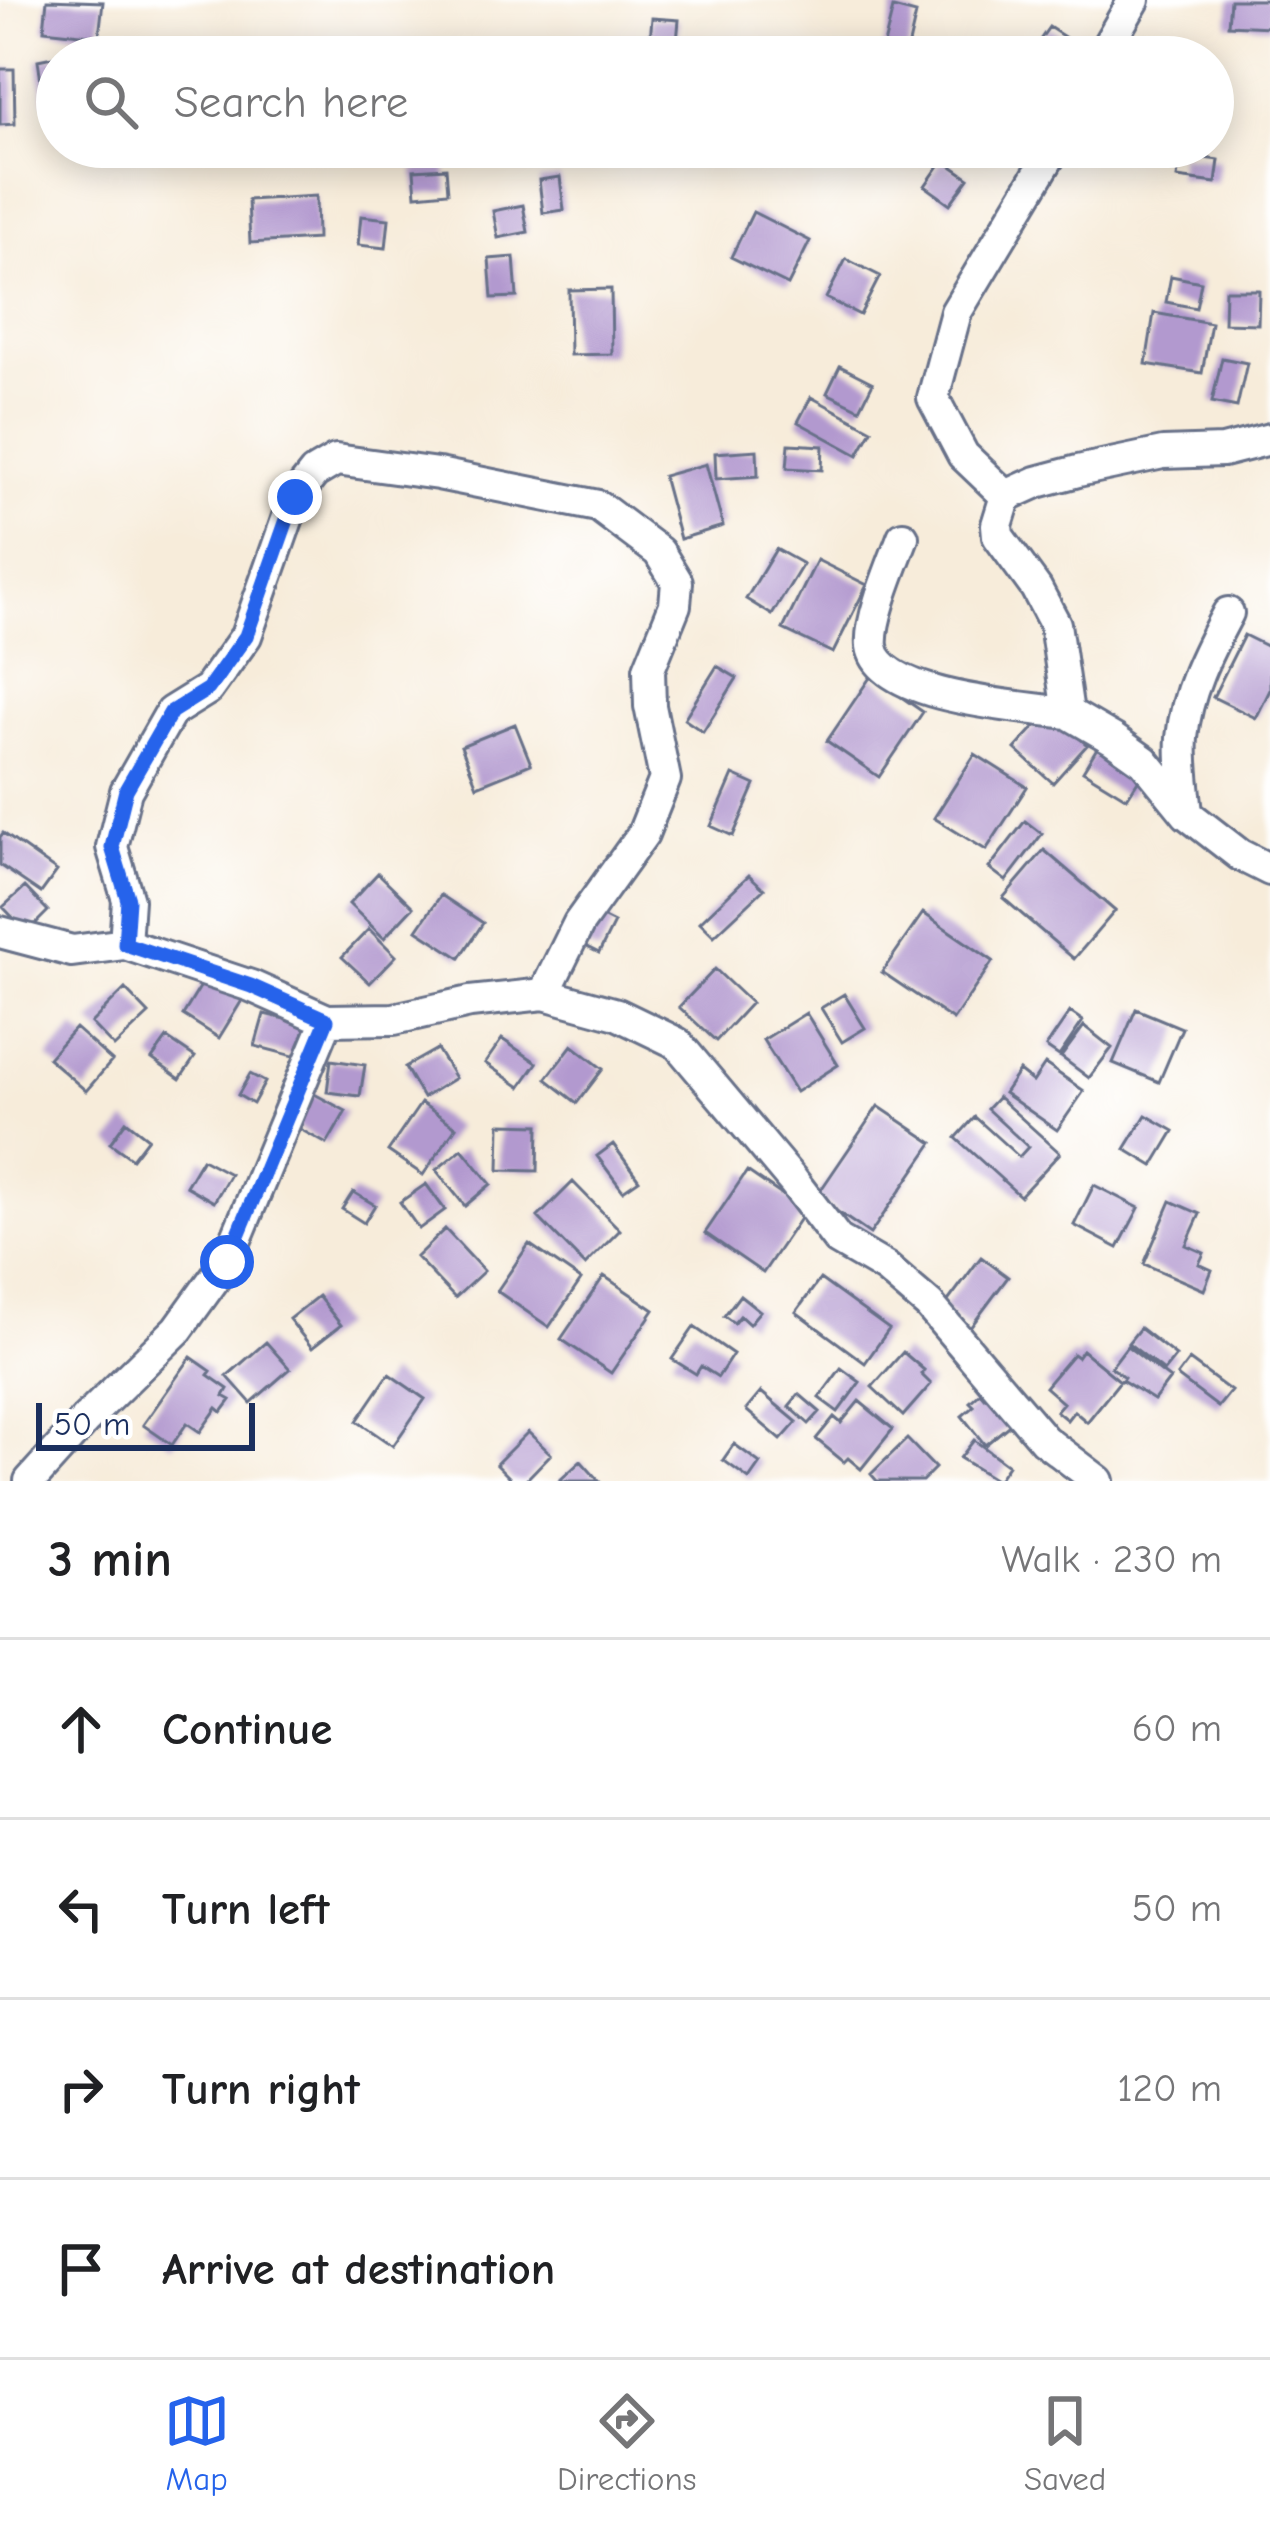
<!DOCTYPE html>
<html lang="en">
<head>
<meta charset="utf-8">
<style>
  body { margin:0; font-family:"Comic Neue",sans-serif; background:#f2f2f2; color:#202124 }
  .scale { position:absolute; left:36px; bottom:30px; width:219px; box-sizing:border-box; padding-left:12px; border:6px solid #1b2f5e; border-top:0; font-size:33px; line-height:42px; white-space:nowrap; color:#1b2f5e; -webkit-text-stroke:9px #fff; paint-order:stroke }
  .stop { position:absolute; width:36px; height:36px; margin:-27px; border:9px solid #2563eb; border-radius:50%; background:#fff }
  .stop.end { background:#2563eb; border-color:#fff; box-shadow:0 3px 12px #0008 }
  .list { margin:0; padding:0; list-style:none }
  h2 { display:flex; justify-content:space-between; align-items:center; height:156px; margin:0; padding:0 48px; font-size:51px }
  h2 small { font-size:39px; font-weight:400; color:#757577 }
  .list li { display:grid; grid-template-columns:78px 1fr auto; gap:36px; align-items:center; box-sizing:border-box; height:180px; padding:0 48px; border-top:3px solid #e0e0e0 }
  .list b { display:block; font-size:45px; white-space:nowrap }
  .list em { font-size:39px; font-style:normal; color:#757577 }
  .icon { flex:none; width:66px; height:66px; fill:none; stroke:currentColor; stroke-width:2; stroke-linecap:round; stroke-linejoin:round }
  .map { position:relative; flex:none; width:1270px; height:1481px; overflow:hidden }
  .search { position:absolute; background:#fff; box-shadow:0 6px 30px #0003; left:36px; right:36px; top:36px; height:132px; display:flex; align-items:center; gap:30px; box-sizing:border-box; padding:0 42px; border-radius:66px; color:#757577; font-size:45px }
  .sheet { height:876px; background:#fff }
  nav { display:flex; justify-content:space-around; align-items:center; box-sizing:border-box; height:168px; border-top:3px solid #e0e0e0; background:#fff; font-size:33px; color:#757577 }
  nav a { display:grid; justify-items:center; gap:6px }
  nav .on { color:#2563eb }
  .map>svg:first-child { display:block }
  .building { fill:#b299cf }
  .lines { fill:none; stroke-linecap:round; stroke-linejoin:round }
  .street-casing { stroke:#687189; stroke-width:36 }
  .street { stroke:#fff; stroke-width:30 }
  .route { stroke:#2563eb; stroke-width:15 }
</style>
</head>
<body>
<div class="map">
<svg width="1270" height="1481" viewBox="0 0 1270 1481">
  <rect width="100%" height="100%" fill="#fff"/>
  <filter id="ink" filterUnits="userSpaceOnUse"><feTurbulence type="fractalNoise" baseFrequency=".00833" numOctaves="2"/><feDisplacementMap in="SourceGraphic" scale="24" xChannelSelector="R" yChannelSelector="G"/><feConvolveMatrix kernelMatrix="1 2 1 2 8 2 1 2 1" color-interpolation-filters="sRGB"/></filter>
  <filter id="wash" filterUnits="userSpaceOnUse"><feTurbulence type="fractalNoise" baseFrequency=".004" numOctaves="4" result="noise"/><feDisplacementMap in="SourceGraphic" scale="48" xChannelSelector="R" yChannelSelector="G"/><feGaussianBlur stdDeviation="2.7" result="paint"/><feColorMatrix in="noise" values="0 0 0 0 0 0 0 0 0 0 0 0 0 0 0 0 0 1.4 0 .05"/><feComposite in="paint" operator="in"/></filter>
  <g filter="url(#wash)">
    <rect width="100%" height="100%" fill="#f7ecda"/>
    <g id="blocks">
      <!-- building -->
      <path class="building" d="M47 0 103 2 99 36 44 30Z
        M1230 0H1270V27L1228 25Z
        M893 8 916 14 906 57 882 53Z
        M652 18 679 20 676 53 649 51Z
        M1049 27 1075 44 1066 57H1028Z
        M57 56V108L44 102 38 60Z
        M0 69H14L15 124 0 125Z
        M1180 155 1219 160 1216 183 1177 178Z
        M943 160 969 178 950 204 925 186Z
        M446 168 448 192 416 195 414 170Z
        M560 177 564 210 543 213 539 180Z
        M316 196 317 239 250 243 248 200Z
        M523 205 528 232 498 238 493 211Z
        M753 212 810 241 788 285 731 257Z
        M361 216 389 219 386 248 358 245Z
        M514 257 517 297 492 298 489 259Z
        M846 259 880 276 860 315 826 298Z
        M1171 276 1201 282 1196 308 1166 302Z
        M611 289 612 354 570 355 569 290Z
        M1225 290H1259L1258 324 1224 323Z
        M1154 313 1211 323 1202 373 1146 364Z
        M1222 358 1247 363 1237 407 1212 402Z
        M840 366 873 383 860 409 827 393Z
        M811 397 872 430 858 455 798 422Z
        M789 444 823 446 822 470 787 468Z
        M757 450 758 476 716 479 715 453Z
        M706 464 723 526 680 539 663 476Z
        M776 549 803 564 772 615 746 599Z
        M817 560 867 585 833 653 783 629Z
        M1244 635 1270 648V690L1256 718 1213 697Z
        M717 666 737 678 703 732 684 719Z
        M871 676 923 712 879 777 827 741Z
        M1049 711 1087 745 1053 783 1015 749Z
        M515 724 531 764 477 786 461 746Z
        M1102 740 1146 768 1127 798 1083 771Z
        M975 754 1027 787 986 850 934 818Z
        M733 775 755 785 733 836 711 826Z
        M1025 821 1042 834 1006 881 989 868Z
        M3 833 57 871 41 893 0 865V837Z
        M1044 850 1115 911 1074 959 1003 898Z
        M378 873 413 907 384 938 349 904Z
        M749 875 764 889 714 936 700 922Z
        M25 887 48 911 27 932 3 907Z
        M441 895 483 923 460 958 417 930Z
        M594 913 614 923 599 953 579 943Z
        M923 913 993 961 953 1020 882 972Z
        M369 929 396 956 370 983 342 957Z
        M715 969 751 1003 716 1041 679 1007Z
        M208 974 244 997 219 1038 183 1015Z
        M125 989 149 1014 114 1047 91 1023Z
        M844 994 865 1028 842 1042 821 1008Z
        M1136 1009 1182 1028 1159 1082 1113 1063Z
        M1070 1012 1083 1021 1059 1056 1046 1047Z
        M806 1013 838 1065 796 1092 763 1040Z
        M264 1014 306 1024 297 1057 255 1046Z
        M1084 1026 1112 1048 1089 1078 1061 1057Z
        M75 1028 112 1061 86 1091 48 1058Z
        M167 1038 195 1057 180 1079 152 1059Z
        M502 1039 537 1063 520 1087 485 1063Z
        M572 1045 603 1069 577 1103 546 1079Z
        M437 1049 455 1078 423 1098 405 1067Z
        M331 1060 365 1065 360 1096 327 1092Z
        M1045 1064 1084 1091 1057 1130 1004 1093 1019 1071 1033 1082Z
        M250 1074 265 1082 253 1104 238 1095Z
        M305 1089 346 1111 327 1144 287 1122Z
        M998 1097 1060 1153 1020 1196 956 1138 975 1117 1019 1157 1028 1147 987 1109Z
        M421 1103 456 1127 423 1175 388 1151Z
        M878 1106 933 1143 870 1234 816 1197Z
        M1146 1115 1174 1131 1153 1166 1125 1149Z
        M126 1121 148 1138 132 1159 110 1143Z
        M500 1124 539 1125 538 1171 499 1170Z
        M613 1144 639 1180 623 1191 597 1156Z
        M462 1149 491 1184 465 1206 436 1170Z
        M202 1159 230 1174 214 1202 186 1186Z
        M747 1171 805 1211 763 1273 705 1233Z
        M573 1182 620 1230 585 1265 538 1217Z
        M426 1184 445 1210 419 1229 400 1202Z
        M1094 1185 1139 1208 1118 1248 1074 1225Z
        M353 1192 375 1205 364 1223 342 1209Z
        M1171 1201 1200 1214 1186 1245 1204 1253 1199 1264 1212 1270 1204 1290 1144 1264Z
        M445 1229 484 1271 455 1298 416 1257Z
        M529 1244 581 1280 549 1327 497 1291Z
        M981 1257 1008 1277 970 1328 943 1308Z
        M604 1276 654 1310 611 1373 561 1339Z
        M820 1279 889 1329 865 1363 796 1312Z
        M740 1295 760 1311 749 1324 740 1316 734 1323 724 1316Z
        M318 1296 341 1325 312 1348 289 1319Z
        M694 1327 733 1354 718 1377 701 1366 696 1374 672 1359Z
        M1140 1328 1176 1356 1164 1371 1128 1343Z
        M266 1342 290 1369 251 1403 227 1376Z
        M1127 1346 1170 1379 1154 1400 1122 1380 1124 1377 1111 1367Z
        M1082 1350 1120 1381 1087 1422 1074 1411 1067 1420 1056 1411 1063 1403 1045 1387 1073 1354 1077 1357Z
        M903 1352 924 1370 921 1374 931 1384 903 1416 872 1387Z
        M191 1357 211 1371 208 1375 228 1389 224 1396 231 1400 222 1412 217 1408 200 1432 187 1423 172 1445 143 1425Z
        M1189 1360 1231 1391 1218 1407 1177 1376Z
        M841 1368 860 1382 838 1412 819 1398Z
        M389 1374 425 1399 393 1446 357 1421Z
        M994 1390 1018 1418 985 1445 962 1416 974 1406 970 1402 980 1393 984 1398Z
        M761 1392 797 1422 781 1440 746 1410Z
        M799 1394 820 1412 809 1424 789 1406Z
        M859 1401 893 1429 861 1469 848 1458 844 1462 816 1439 834 1417 841 1423Z
        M528 1432 551 1454 525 1481H513L496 1464Z
        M907 1439 935 1468 922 1481H877L871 1474Z
        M974 1440 1008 1465 997 1481 960 1458Z
        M734 1444 760 1463 749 1479 723 1460Z
        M581 1461 599 1481H559Z"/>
    </g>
  </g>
  <g filter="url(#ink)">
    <use href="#blocks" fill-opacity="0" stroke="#687189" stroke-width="3"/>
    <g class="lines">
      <defs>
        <path id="street" d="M1101 57 1134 0
          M1270 439 1223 451 1163 453 1078 471 1037 482 1006 496 997 525 998 536 1036 588 1055 624 1068 713 1113 739 1144 761 1187 814 1240 855 1270 870
          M1006 496 963 455 933 398 956 312 1055 147
          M903 537C893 564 869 619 872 646 879 699 1026 707 1068 713
          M1187 814C1185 790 1180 762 1182 738 1186 693 1207 652 1228 613
          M0 932 72 951 125 944 251 986 327 1020 394 1019 470 1002 544 994 617 1014 677 1043 793 1181 838 1240 886 1268 929 1305 1044 1440 1098 1481
          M125 944 128 900 112 847 126 791 171 712 208 689 246 636 295 497 314 473 336 460 438 474 598 506 659 552 677 582 675 605 649 669 650 706 665 779 643 834 579 923 544 994
          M30 1481 85 1420 178 1329 227 1261 327 1020"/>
      </defs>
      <!-- street casing -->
      <use href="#street" class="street-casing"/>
      <!-- street -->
      <use href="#street" class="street"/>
    </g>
  </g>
  <g class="lines" filter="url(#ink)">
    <!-- route -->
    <path class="route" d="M227 1262 327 1020 251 986 125 944 128 900 112 847 126 790 171 712 208 689 246 636 295 497"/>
  </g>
</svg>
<div class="scale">50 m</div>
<div class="stop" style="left:227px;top:1262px"></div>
<div class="stop end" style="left:295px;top:497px"></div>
<div class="search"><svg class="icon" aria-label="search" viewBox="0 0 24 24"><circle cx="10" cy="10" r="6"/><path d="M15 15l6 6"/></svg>Search here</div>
</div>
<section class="sheet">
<h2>3 min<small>Walk · 230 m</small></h2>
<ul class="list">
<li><svg class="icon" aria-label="ahead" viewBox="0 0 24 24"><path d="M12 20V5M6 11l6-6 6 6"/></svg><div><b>Continue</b></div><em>60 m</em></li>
<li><svg class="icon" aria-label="left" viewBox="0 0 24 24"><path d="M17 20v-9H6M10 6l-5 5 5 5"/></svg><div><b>Turn left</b></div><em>50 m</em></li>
<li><svg class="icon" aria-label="right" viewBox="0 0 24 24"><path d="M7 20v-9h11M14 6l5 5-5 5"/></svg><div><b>Turn right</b></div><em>120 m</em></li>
<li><svg class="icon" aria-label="arrive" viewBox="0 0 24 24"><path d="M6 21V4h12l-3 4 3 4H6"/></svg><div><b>Arrive at destination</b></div></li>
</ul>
</section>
<nav>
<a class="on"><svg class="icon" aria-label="map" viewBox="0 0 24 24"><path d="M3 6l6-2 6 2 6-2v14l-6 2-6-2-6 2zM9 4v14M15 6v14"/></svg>Map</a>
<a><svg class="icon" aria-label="directions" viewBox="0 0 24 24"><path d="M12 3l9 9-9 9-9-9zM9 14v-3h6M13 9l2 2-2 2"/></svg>Directions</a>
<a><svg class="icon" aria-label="saved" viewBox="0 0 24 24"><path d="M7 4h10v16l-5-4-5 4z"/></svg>Saved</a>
</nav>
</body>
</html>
